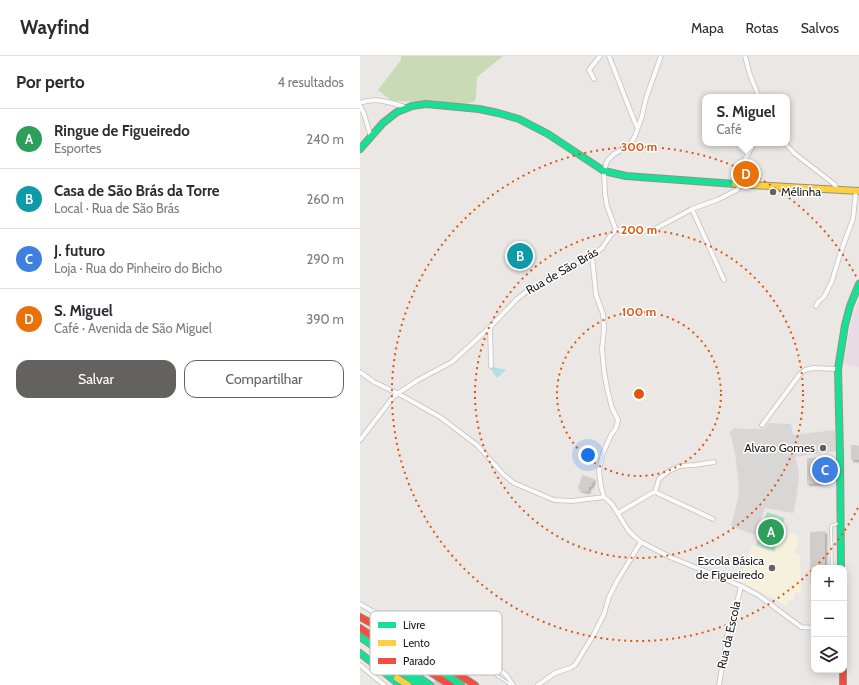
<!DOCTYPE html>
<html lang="pt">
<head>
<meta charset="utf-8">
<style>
  body { margin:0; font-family:Cabin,sans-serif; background:#f7f7f7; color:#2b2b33 }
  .controls { position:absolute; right:12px; bottom:12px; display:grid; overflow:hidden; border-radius:8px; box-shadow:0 2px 10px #0003 }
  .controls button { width:36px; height:36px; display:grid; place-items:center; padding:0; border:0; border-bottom:1px solid #e1e1e2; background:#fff; color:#2b2b33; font:20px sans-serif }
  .you { position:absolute; left:228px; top:399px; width:14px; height:14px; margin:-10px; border:3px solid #fff; border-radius:50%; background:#1a73e8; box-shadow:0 0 0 6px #1a73e833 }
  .badge { display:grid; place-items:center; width:26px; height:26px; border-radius:50%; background:#636261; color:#fff; font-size:13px; font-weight:700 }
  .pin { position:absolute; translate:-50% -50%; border:2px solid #fff; box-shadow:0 1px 4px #0006 }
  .popup { position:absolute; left:342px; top:38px; width:88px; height:52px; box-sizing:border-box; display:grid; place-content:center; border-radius:8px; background:#fff; filter:drop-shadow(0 1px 3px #0005); font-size:13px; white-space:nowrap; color:#7c7c81 }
  .popup b { font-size:15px; color:#2b2b33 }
  .popup::after { content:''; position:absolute; left:50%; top:100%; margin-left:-8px; border:8px solid transparent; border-top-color:#fff }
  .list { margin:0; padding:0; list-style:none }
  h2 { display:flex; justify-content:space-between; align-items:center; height:52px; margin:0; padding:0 16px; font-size:17px }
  h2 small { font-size:13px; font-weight:400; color:#7c7c81 }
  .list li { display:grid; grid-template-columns:26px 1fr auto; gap:12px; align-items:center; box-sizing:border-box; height:60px; padding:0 16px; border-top:1px solid #e1e1e2 }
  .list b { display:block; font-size:15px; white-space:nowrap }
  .list p { margin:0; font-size:13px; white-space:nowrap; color:#7c7c81 }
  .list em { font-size:13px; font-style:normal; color:#7c7c81 }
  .actions { display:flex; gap:8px; padding:12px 16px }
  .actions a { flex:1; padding:9px 0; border:1px solid #636261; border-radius:12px; text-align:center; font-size:14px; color:#636261 }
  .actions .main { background:#636261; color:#fff }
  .icon { flex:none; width:22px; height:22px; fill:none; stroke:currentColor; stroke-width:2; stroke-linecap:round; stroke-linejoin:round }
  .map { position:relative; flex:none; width:499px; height:629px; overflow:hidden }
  header { display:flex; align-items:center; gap:24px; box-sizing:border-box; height:56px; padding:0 20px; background:#fff; border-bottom:1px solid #e1e1e2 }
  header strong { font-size:19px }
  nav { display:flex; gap:22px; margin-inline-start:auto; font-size:14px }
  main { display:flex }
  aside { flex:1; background:#fff }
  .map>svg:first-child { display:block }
  .residential { fill:#d9d7d5 }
  .industrial { fill:#e9dbe6 }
  .education { fill:#f6f1dd }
  .forest { fill:#c8dbb6 }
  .pitch { fill:#aae6c5 }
  .parking { fill:#d8d7d5 }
  .water { fill:#b3dfe2 }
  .building { fill:#d1cdca; filter:url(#shadow) }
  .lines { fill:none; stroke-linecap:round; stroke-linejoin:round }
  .lane-casing { stroke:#c2c1c0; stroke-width:3.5 }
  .street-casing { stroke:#c2c1c0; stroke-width:5.5 }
  .fast-casing { stroke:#95937c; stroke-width:8 }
  .slow-casing { stroke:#95937c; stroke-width:8 }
  .jam-casing { stroke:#95937c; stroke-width:8 }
  .lane { stroke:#fcfbfb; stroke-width:2 }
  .street { stroke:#fcfbfb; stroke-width:4 }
  .fast { stroke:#16e098; stroke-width:6 }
  .slow { stroke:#ffcf43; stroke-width:6 }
  .jam { stroke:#f24e42; stroke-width:6 }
  .ring { fill:none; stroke:#de560d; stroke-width:2; stroke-dasharray:2 4 }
  .poi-dot { fill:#636261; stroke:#fff; stroke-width:1.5 }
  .labels { text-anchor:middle; stroke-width:3; stroke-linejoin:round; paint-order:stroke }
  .poi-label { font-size:12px; fill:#1b1b1b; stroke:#fff; text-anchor:end }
  .street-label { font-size:12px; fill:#1b1b1b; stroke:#fff }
  .key { fill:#fff; stroke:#bbb; stroke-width:1 }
  .key-label { font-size:11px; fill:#1b1b1b }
  .centre { fill:#de560d; stroke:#fff; stroke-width:2 }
  .ring-label { font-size:12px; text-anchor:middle; font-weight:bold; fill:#de560d; stroke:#fff; stroke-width:3; stroke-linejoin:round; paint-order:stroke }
</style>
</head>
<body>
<header>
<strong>Wayfind</strong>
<nav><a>Mapa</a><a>Rotas</a><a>Salvos</a></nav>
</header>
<main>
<aside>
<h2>Por perto<small>4 resultados</small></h2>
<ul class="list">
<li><span class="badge" style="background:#2e9e5b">A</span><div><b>Ringue de Figueiredo</b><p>Esportes</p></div><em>240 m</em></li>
<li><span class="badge" style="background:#0f9aa8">B</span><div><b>Casa de São Brás da Torre</b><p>Local · Rua de São Brás</p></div><em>260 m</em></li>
<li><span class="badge" style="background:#3f7fe0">C</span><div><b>J. futuro</b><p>Loja · Rua do Pinheiro do Bicho</p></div><em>290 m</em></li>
<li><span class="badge" style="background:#e8710a">D</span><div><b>S. Miguel</b><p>Café · Avenida de São Miguel</p></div><em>390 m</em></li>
</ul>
<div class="actions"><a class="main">Salvar</a><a>Compartilhar</a></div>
</aside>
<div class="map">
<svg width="499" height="629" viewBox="0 0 499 629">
  <defs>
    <filter id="shadow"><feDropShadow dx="2" dy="2" stdDeviation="1" flood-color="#0004"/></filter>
  </defs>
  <rect width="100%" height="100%" fill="#eae7e4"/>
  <!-- residential -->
  <path class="residential" d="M408 367 431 368 433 379 475 374 476 395 435 401 438 412 439 423 434 456V457L405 452 395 479 371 470 377 446 379 433 375 397 371 380 369 377 374 372 382 373H405Z"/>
  <!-- industrial -->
  <path class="industrial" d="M499 243V311L484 308 491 266Z"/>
  <!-- education -->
  <path class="education" d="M423 474 438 479 439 482 434 497 440 500 441 538 435 536 433 544H429L427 551 417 544 387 529 380 524 392 489 415 497Z"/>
  <!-- forest -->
  <path class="forest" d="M41 0H143L117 21 116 41 114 46 105 48H94L77 46 32 45 18 34 41 4Z"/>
  <!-- pitch -->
  <path class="pitch" d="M407 456 425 462 414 495 396 489Z"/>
  <!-- parking -->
  <path class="parking" d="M472 404H477L478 425 473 426Z"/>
  <!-- water -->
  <path class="water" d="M134 311C138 313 142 312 146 314L137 322 134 318 131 313Z"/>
  <!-- building -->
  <path class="building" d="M491 389H497V390H499V404H491Z
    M447 402H466V427L447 428Z
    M222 419 234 423 231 431 229 430 228 436 219 434V432H218Z
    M465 475V512H454V528H450V476Z
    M84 580 95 587 91 595 86 599 79 590 80 589 76 585 78 582 81 584Z
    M89 603 101 611 89 629H72Z"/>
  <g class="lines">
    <defs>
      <path id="lane" d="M472 512 471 470 479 467
        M103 597 151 629"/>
      <path id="street" d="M249 0 272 59 277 71
        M385 0 390 19 399 41
        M234 23 229 14 240 0
        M0 47C14 41 28 46 42 50L46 52
        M0 50 4 58 11 81
        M425 87 434 97 474 128 477 133
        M374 128 375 122 394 87
        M332 153 364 224
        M256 174 247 150 245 138 244 115 247 105 254 98 270 89 275 80 282 60 286 42 301 0
        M232 200 236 239 243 258 244 273 242 293 244 315 247 332 252 352 258 364 256 372 251 379 243 397 239 415 241 431 244 441 252 448 268 474 275 481 281 486 310 501 381 530 398 539 441 571 454 572
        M456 250 458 246 464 241 472 225 480 198 493 163 496 135
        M130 271 131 310
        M0 316 14 326 39 338 80 361 117 389 144 419 154 427 194 444 212 445 244 441
        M402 369 440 318 445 314 453 312 478 313
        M0 384 34 340 58 324 92 306 130 271 157 243 166 236 205 216 216 208 223 203 232 200 242 192 250 180 256 174 282 175 295 173 332 153 357 144 377 134 381 128
        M295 436 299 423 309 415 320 410 335 409 354 406
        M258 457 292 437 295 436 353 463
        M0 548 12 555 24 559 44 561 56 568 67 573 86 575 102 581 117 589 128 603 147 620 153 629
        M0 609 24 629
        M178 629 195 617 210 612 215 609 234 578 244 558 249 541 257 525 281 486
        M359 629 368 576 376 551 381 530"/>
      <path id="fast" d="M0 93 23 67 37 56 52 50 66 48 119 53 138 57 159 63 188 78 244 115 266 120 375 128
        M481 512 480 399 478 313 485 269 490 250 499 228
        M0 581 70 629
        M39 587 101 629
        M0 597 40 629
        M37 613 59 629"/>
      <path id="slow" d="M375 128 499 135
        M37 622 48 629"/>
      <path id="jam" d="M0 561 59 593 115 629
        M0 572 24 588 41 597 90 629
        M483 614V629"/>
    </defs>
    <!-- lane casing -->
    <use href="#lane" class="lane-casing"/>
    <!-- street casing -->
    <use href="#street" class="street-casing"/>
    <!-- fast casing -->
    <use href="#fast" class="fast-casing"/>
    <!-- slow casing -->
    <use href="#slow" class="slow-casing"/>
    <!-- jam casing -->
    <use href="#jam" class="jam-casing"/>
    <!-- lane -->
    <use href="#lane" class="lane"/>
    <!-- street -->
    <use href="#street" class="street"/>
    <!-- fast -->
    <use href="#fast" class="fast"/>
    <!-- slow -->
    <use href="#slow" class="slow"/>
    <!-- jam -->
    <use href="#jam" class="jam"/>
  </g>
  <!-- distance rings -->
  <g class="ring">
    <circle cx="279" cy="338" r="82"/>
    <circle cx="279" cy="338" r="164"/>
    <path d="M498 452A247 247 0 1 1 498 224"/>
  </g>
  <!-- markers -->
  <g class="poi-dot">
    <circle cx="413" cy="136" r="4"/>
    <circle cx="463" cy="392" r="4"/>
    <circle cx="412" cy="512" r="4"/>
  </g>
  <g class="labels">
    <!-- poi labels -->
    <g class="poi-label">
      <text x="421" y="140" text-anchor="start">Mélinha</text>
      <text x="455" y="396">Alvaro Gomes</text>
      <text x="404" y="509">Escola Básica<tspan x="404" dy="14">de Figueiredo</tspan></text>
    </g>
    <!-- street labels -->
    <g class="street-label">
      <text transform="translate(202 215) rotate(-30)" y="4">Rua de São Brás</text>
      <text transform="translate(369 579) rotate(-77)" y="4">Rua da Escola</text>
    </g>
  </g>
  <!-- legend -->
  <rect x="10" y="555" width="132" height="64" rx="6" class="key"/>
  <rect x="18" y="566" width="18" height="6" fill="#16e098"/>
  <rect x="18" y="584" width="18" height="6" fill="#ffcf43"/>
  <rect x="18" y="602" width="18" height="6" fill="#f24e42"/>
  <g class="key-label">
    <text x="43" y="573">Livre</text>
    <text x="43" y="591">Lento</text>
    <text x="43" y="609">Parado</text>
  </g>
  <circle cx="279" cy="338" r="6" class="centre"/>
  <g class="ring-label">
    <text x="279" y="95">300 m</text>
    <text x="279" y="178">200 m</text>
    <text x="279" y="260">100 m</text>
  </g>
</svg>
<div class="controls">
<button>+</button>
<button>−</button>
<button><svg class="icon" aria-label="layers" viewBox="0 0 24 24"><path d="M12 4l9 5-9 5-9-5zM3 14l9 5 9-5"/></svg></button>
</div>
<div class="you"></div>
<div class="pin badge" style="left:411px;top:476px;background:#2e9e5b">A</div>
<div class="pin badge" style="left:160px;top:200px;background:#0f9aa8">B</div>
<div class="pin badge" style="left:465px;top:414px;background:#3f7fe0">C</div>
<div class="pin badge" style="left:386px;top:118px;background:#e8710a">D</div>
<div class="popup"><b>S. Miguel</b>Café</div>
</div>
</main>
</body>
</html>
